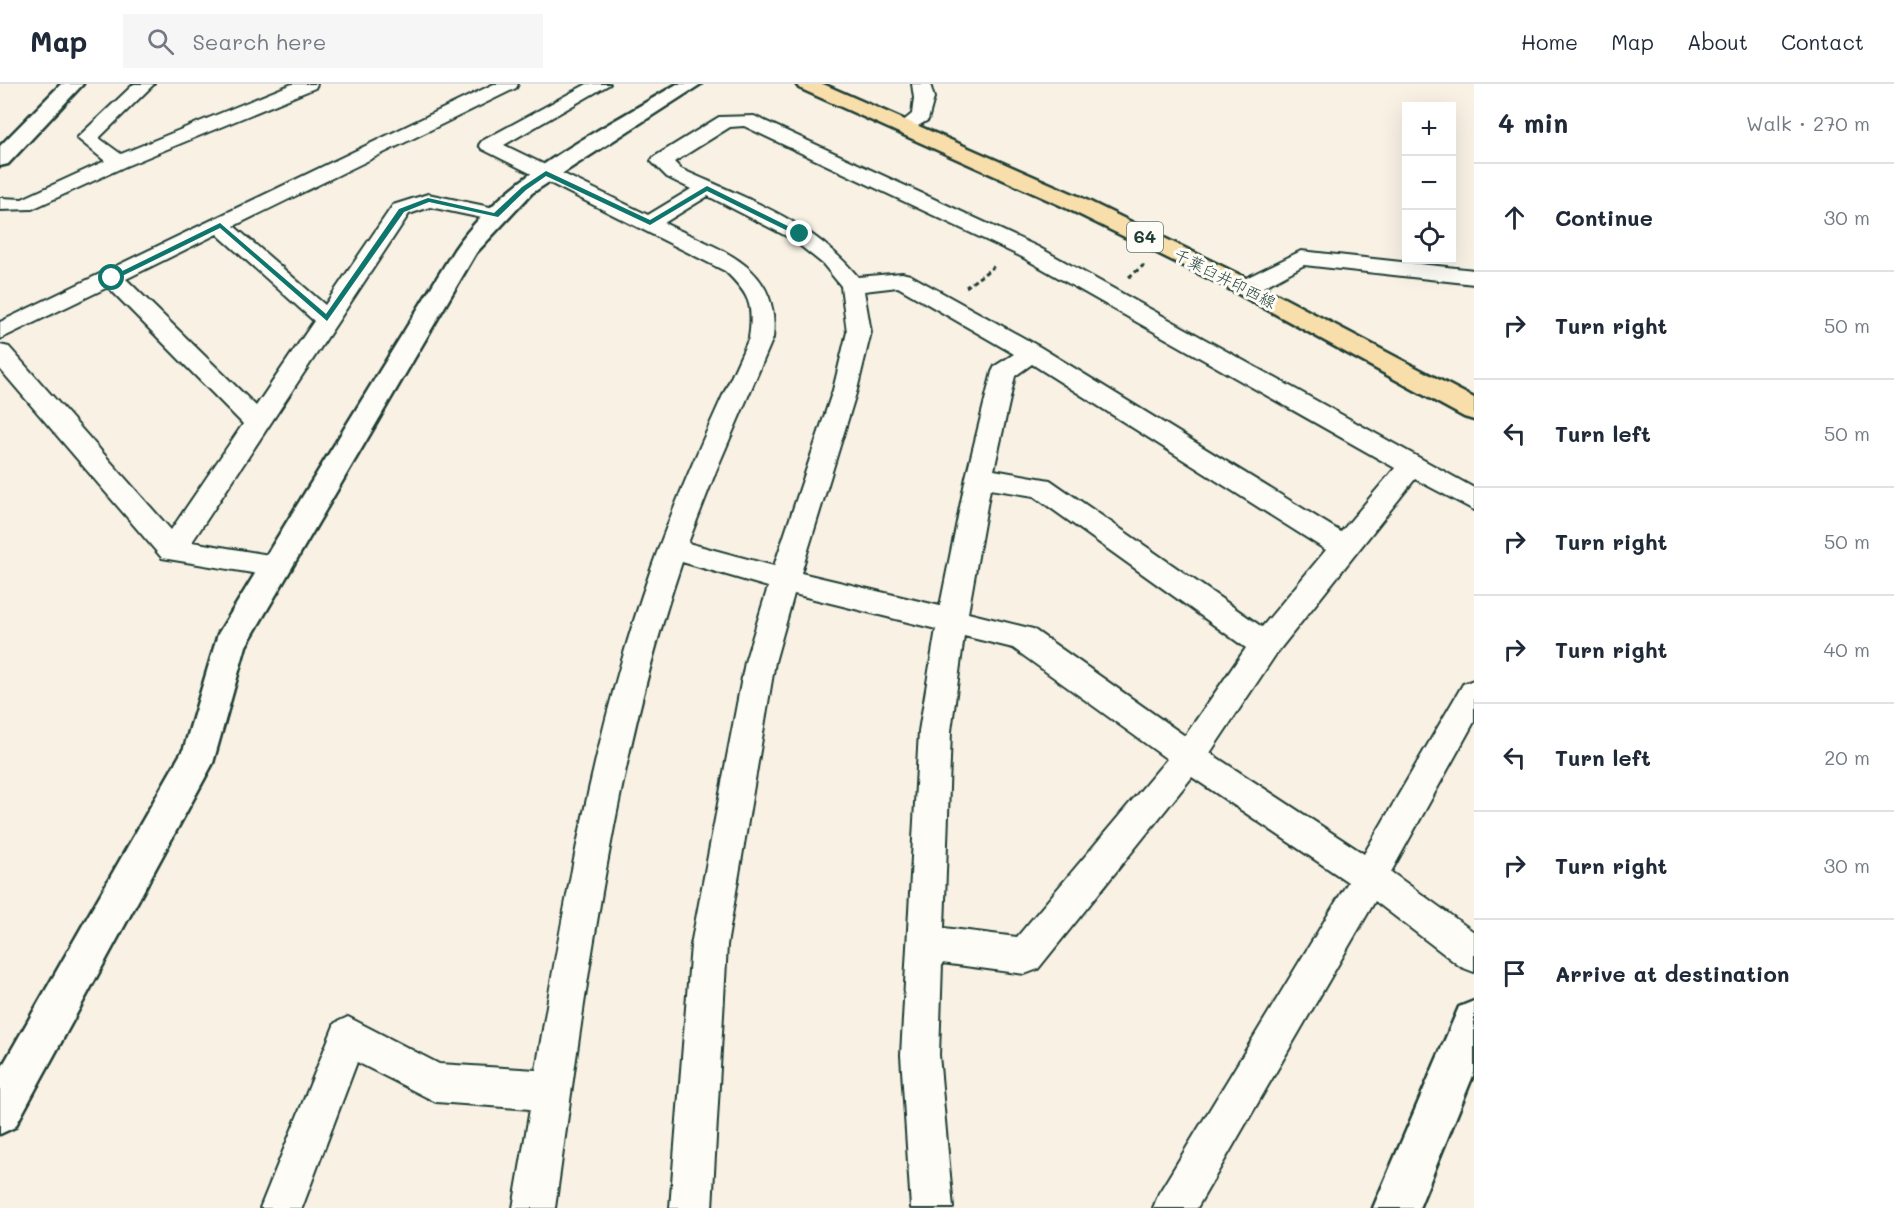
<!DOCTYPE html>
<html lang="en">
<head>
<meta charset="utf-8">
<style>
  body { margin:0; font-family:Mali,"Klee One",sans-serif; background:#f6f6f7; color:#1f2937 }
  .controls { position:absolute; right:18px; top:18px; display:grid; overflow:hidden; border-radius:0px; box-shadow:0 6px 24px #0002 }
  .controls button { width:54px; height:54px; display:grid; place-items:center; padding:0; border:0; border-bottom:2px solid #e0e1e3; background:#fff; color:#1f2937; font:30px sans-serif }
  .stop { position:absolute; width:18px; height:18px; margin:-14px; border:4px solid #0f766e; border-radius:50%; background:#fff }
  .stop.end { background:#0f766e; border-color:#fff; box-shadow:0 2px 6px #0008 }
  .list { margin:0; padding:0; list-style:none }
  h2 { display:flex; justify-content:space-between; align-items:center; height:78px; margin:0; padding:0 24px; font-size:26px }
  h2 small { font-size:20px; font-weight:400; color:#747a83 }
  .list li { display:grid; grid-template-columns:39px 1fr auto; gap:18px; align-items:center; box-sizing:border-box; height:108px; padding:0 24px; border-top:2px solid #e0e1e3 }
  .list b { display:block; font-size:22px; white-space:nowrap }
  .list em { font-size:20px; font-style:normal; color:#747a83 }
  .icon { flex:none; width:33px; height:33px; fill:none; stroke:currentColor; stroke-width:2; stroke-linecap:round; stroke-linejoin:round }
  .map { position:relative; flex:none; width:1474px; height:1124px; overflow:hidden }
  header { display:flex; align-items:center; gap:36px; box-sizing:border-box; height:84px; padding:0 30px; background:#fff; border-bottom:2px solid #e0e1e3 }
  header strong { font-size:28px }
  nav { display:flex; gap:33px; margin-inline-start:auto; font-size:21px }
  .search { width:420px; height:54px; background:#f6f6f7; display:flex; align-items:center; gap:15px; box-sizing:border-box; padding:0 21px; border-radius:0px; color:#747a83; font-size:22px }
  main { display:flex }
  aside { flex:1; background:#fff }
  .map>svg:first-child { display:block }
  .lines { fill:none; stroke-linecap:round; stroke-linejoin:round }
  .minor-casing { stroke:#1f3d34; stroke-width:4 }
  .tertiary-casing { stroke:#1f3d34; stroke-width:5 }
  .primary-casing { stroke:#1f3d34; stroke-width:5 }
  .path { stroke:#1f3d34; stroke-width:3; stroke-dasharray:4.5 3; stroke-linecap:butt }
  .minor { fill:#fdfcf7; fill-rule:evenodd }
  .tertiary { fill:#fdfcf7; fill-rule:evenodd }
  .primary { fill:#f8deab; fill-rule:evenodd }
  .route { fill:#0f766e }
  .labels { text-anchor:middle; stroke-width:6; stroke-linejoin:round; paint-order:stroke }
  .far-street-label { font-size:16px; fill:#1f3d34; stroke:#fdfcf7 }
  .shield { fill:#fdfcf7; stroke:#62766e; stroke-width:1.5 }
  .shield-label { font-size:18px; font-weight:bold; fill:#1f3d34 }
</style>
</head>
<body>
<header>
<strong>Map</strong>
<div class="search"><svg class="icon" aria-label="search" viewBox="0 0 24 24"><circle cx="10" cy="10" r="6"/><path d="M15 15l6 6"/></svg>Search here</div>
<nav><a>Home</a><a>Map</a><a>About</a><a>Contact</a></nav>
</header>
<main>
<div class="map">
<svg width="1474" height="1124" viewBox="0 0 1474 1124">
  <rect width="100%" height="100%" fill="#f8f1e4"/>
  <filter id="ink" filterUnits="userSpaceOnUse"><feTurbulence type="fractalNoise" baseFrequency=".0167" numOctaves="2"/><feDisplacementMap in="SourceGraphic" scale="12" xChannelSelector="R" yChannelSelector="G"/><feConvolveMatrix kernelMatrix="1 2 1 2 8 2 1 2 1" color-interpolation-filters="sRGB"/></filter>
  <g filter="url(#ink)">
    <g class="lines">
      <defs>
        <path id="minor" d="M134 0H154L99 54 121 70 292 0H317L315 4 126 82 32 125 0 126V114L22 115 105 77 77 54Z
          M494 0H518L516 4 234 142 325 221 393 121 428 110 504 126 507 131 504 136 496 137 430 123 409 130 192 458 287 474 291 482 287 490 277 493 162 474 0 285V261L9 263 171 446 243 340 108 203 0 255V238ZM217 150 314 237 256 322 126 195Z
          M587 0H610L504 61 648 131 691 105 667 93 651 77 654 73 719 33 754 32 1038 163 1474 404V426L1415 395 1276 570 1210 669 1364 770 1463 600 1474 596V638L1391 788 1474 848V888L1461 883 1375 817 1197 1124H1153L1159 1109 1348 798 1192 693 1038 885 1025 890 942 879 939 971 953 1124H911L901 971 919 647 936 545 794 510 775 578 727 861 712 1124H670L691 861 745 578 768 503 682 478C613 681 585 912 555 1124H513L530 1025 436 1018 357 978 302 1124H260L335 939 348 933 439 980 536 986C564 819 594 648 650 488 678 408 714 331 749 254 754 220 749 210 725 187L482 65 479 61 482 57ZM744 42 1022 173 1395 384 1341 448 1040 263 910 191 902 189 858 193C811 136 747 115 681 85L674 78 730 43ZM708 112 792 155 823 180 841 202 847 248 833 306 774 482 688 459 716 387 773 254C781 180 719 166 664 139ZM898 203 1014 270 995 282 992 288 966 393 940 522 801 489 857 306 871 248 864 207ZM1032 280 1326 466 1262 543 1050 396 994 386 1015 292ZM990 405 1034 412 1246 564 1185 652 1033 545 968 529ZM964 552 1013 564 1167 675 1017 853 944 844 951 647Z
          M912 0H930L934 14 928 36 906 49 896 43 912 30 914 14Z
          M1301 167 1474 186V200L1304 181 1254 208H1238L1235 203 1238 198Z"/>
        <path id="tertiary" d="M61 0H83L8 80 0 82V62Z
          M677 0H701L532 109 476 169 246 562 213 679 15 1043 0 1050V986L184 664 218 550 454 166C506 90 600 47 677 0Z
          M1474 917V989L1419 1124H1373L1459 923Z"/>
        <path id="primary" d="M796 0H823L1078 112 1240 191 1474 314V336L1464 333 1222 201 1062 122 799 4Z"/>
      </defs>
      <!-- minor casing -->
      <use href="#minor" class="minor-casing"/>
      <!-- tertiary casing -->
      <use href="#tertiary" class="tertiary-casing"/>
      <!-- primary casing -->
      <use href="#primary" class="primary-casing"/>
      <!-- path -->
      <path class="path" d="M1129 193 1144 181
        M966 203 996 181"/>
      <!-- minor -->
      <use href="#minor" class="minor"/>
      <!-- tertiary -->
      <use href="#tertiary" class="tertiary"/>
      <!-- primary -->
      <use href="#primary" class="primary"/>
    </g>
  </g>
  <!-- route -->
  <path class="route" d="M546 87 650 136 707 102 804 150 798 152 707 107 650 141 546 92 526 106 498 133 429 118 404 128 327 237 220 144 114 196 108 194 220 139 326 230 399 125 428 114 494 129 522 103Z"/>
  <g class="labels">
    <!-- far-street labels -->
    <g class="far-street-label">
      <text transform="translate(1225 194) rotate(27)" y="6">千葉臼井印西線</text>
    </g>
    <!-- shield labels -->
    <rect class="shield" x="1127" y="138" width="36" height="30" rx="4.5"/>
    <g class="shield-label">
      <text x="1145" y="159">64</text>
    </g>
  </g>
</svg>
<div class="controls">
<button>+</button>
<button>−</button>
<button><svg class="icon" aria-label="locate" viewBox="0 0 24 24"><circle cx="12" cy="12" r="6"/><path d="M12 2v4M12 18v4M2 12h4M18 12h4"/></svg></button>
</div>
<div class="stop" style="left:112px;top:194px"></div>
<div class="stop end" style="left:800px;top:150px"></div>
</div>
<aside>
<h2>4 min<small>Walk · 270 m</small></h2>
<ul class="list">
<li><svg class="icon" aria-label="ahead" viewBox="0 0 24 24"><path d="M12 20V5M6 11l6-6 6 6"/></svg><div><b>Continue</b></div><em>30 m</em></li>
<li><svg class="icon" aria-label="right" viewBox="0 0 24 24"><path d="M7 20v-9h11M14 6l5 5-5 5"/></svg><div><b>Turn right</b></div><em>50 m</em></li>
<li><svg class="icon" aria-label="left" viewBox="0 0 24 24"><path d="M17 20v-9H6M10 6l-5 5 5 5"/></svg><div><b>Turn left</b></div><em>50 m</em></li>
<li><svg class="icon" aria-label="right" viewBox="0 0 24 24"><path d="M7 20v-9h11M14 6l5 5-5 5"/></svg><div><b>Turn right</b></div><em>50 m</em></li>
<li><svg class="icon" aria-label="right" viewBox="0 0 24 24"><path d="M7 20v-9h11M14 6l5 5-5 5"/></svg><div><b>Turn right</b></div><em>40 m</em></li>
<li><svg class="icon" aria-label="left" viewBox="0 0 24 24"><path d="M17 20v-9H6M10 6l-5 5 5 5"/></svg><div><b>Turn left</b></div><em>20 m</em></li>
<li><svg class="icon" aria-label="right" viewBox="0 0 24 24"><path d="M7 20v-9h11M14 6l5 5-5 5"/></svg><div><b>Turn right</b></div><em>30 m</em></li>
<li><svg class="icon" aria-label="arrive" viewBox="0 0 24 24"><path d="M6 21V4h12l-3 4 3 4H6"/></svg><div><b>Arrive at destination</b></div></li>
</ul>
</aside>
</main>
</body>
</html>
